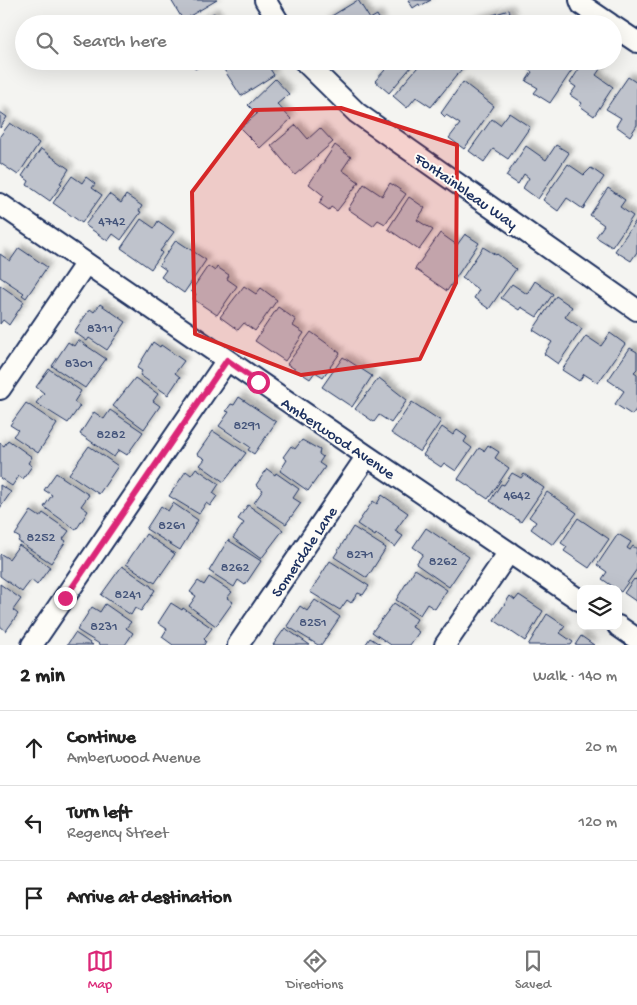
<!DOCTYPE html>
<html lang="en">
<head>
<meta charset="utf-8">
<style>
  body { margin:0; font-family:"Gochi Hand",sans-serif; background:#f2f2f2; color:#222 }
  .controls { position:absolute; right:15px; bottom:15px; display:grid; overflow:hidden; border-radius:10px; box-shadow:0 5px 20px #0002 }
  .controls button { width:45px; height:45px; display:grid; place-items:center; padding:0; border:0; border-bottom:1px solid #e0e0e0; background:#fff; color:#222; font:25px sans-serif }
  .stop { position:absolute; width:15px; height:15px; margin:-11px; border:4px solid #db2777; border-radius:50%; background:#fff }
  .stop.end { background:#db2777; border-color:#fff; box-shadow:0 1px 5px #0008 }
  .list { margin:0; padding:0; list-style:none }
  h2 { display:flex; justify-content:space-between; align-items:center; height:65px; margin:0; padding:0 20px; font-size:21px }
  h2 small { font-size:16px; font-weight:400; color:#767676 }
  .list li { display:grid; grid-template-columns:32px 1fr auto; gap:15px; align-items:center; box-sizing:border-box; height:75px; padding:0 20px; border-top:1px solid #e0e0e0 }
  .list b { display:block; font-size:19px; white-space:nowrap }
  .list p { margin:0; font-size:16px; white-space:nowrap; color:#767676 }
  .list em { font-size:16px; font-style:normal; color:#767676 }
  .icon { flex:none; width:28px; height:28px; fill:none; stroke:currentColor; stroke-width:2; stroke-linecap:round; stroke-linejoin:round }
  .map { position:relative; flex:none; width:637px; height:645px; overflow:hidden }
  .search { position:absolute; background:#fff; box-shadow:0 5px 20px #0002; left:15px; right:15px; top:15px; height:55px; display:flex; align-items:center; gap:12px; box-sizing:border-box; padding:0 18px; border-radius:28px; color:#767676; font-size:19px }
  .sheet { height:290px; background:#fff }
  nav { display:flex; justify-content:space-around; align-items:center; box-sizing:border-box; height:70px; border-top:1px solid #e0e0e0; background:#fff; font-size:14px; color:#767676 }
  nav a { display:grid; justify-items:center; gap:2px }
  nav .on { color:#db2777 }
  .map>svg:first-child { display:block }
  .building { fill:#bfc3cc; stroke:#1b2f5e; filter:url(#shadow) }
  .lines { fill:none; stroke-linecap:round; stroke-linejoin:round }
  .minor-casing { stroke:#1b2f5e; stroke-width:24 }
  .minor { stroke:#fdfcf7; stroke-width:20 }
  .route { stroke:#db2777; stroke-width:6 }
  .marked { fill:#d62828; fill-opacity:0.2; stroke:#d62828; stroke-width:4; stroke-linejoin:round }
  .labels { text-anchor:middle; stroke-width:4; stroke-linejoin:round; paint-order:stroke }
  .number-label { font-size:14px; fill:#44547a }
  .street-label { font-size:16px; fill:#1b2f5e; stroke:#fdfcf7 }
</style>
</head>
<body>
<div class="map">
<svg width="637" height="645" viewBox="0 0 637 645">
  <defs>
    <filter id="shadow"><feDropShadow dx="4.5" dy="-4.5" stdDeviation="2.5" flood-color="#0004"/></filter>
  </defs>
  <rect width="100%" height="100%" fill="#f4f4f1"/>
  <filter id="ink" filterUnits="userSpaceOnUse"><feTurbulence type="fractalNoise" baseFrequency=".02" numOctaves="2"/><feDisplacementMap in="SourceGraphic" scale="10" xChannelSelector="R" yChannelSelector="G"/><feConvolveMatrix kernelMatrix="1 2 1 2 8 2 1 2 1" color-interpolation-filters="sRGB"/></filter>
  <g filter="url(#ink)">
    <!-- building -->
    <path class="building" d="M171 0H217L183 20Z
      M358 0 370 19 377 15 382 24H327L325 20Z
      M408 0H431L420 6 419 4 413 8Z
      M509 10 514 24H471L470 22Z
      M214 13 221 24H200L199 22Z
      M190 61H210L195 69Z
      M226 61H247L250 66 258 61H265L274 75 241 96 221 65Z
      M368 61H406L412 66 389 93 375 81 385 70 380 66 378 69Z
      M423 61H428L436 68 441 61H461L465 65 431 107 416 97 407 108 393 96Z
      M533 61H578L550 103 534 93 538 88 526 81 532 72 527 69Z
      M584 61 605 62 596 75 613 87 594 116 580 106 582 103 570 95 576 87 570 83Z
      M628 77 637 83V125L630 136 616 126 621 118 606 109Z
      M275 79 289 94 277 104 291 119 260 148 240 128 257 114 248 105Z
      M463 82 494 106 464 149 449 138 460 124 446 115 445 117 441 113Z
      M0 112 7 117 0 128Z
      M509 113 530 127 508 159 493 149 484 162 469 151 492 119 500 125Z
      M10 123 39 143 18 175 0 163V136Z
      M296 125 308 139 320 128 333 142 295 175 271 146Z
      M335 145 351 157 342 170 359 182 337 211 331 207 329 210 319 203 324 196 309 184Z
      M556 145 569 153 538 199 523 188 529 178 524 174 518 184 506 176 526 146 546 160Z
      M41 149 69 169 60 183 62 184 50 201 27 185 29 181 22 176Z
      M568 164 584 175 591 168 604 177 583 209 567 198 558 211 543 200Z
      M72 176 82 183 86 177 95 184 92 188 102 195 82 223 53 203Z
      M390 183 406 194 385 224 378 220 373 226 348 209 364 184 382 196Z
      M608 188 625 200 620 207 633 216 612 247 596 237 604 225 590 215Z
      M109 194 121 203 126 195 142 206 139 211 141 212 121 240 113 234 108 241 85 225Z
      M409 197 425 208 417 220 433 230 419 250 388 229Z
      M141 219 154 228 158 221 174 232 160 251 162 253 151 269 121 248Z
      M637 219V252L631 261 615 251Z
      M440 233 457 245 465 234 479 243 447 291 415 269Z
      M176 240 206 260 184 293 161 277 166 270 159 265Z
      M483 247 496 255 497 254 516 269 489 309 474 298 479 290 462 278Z
      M19 248 47 267 26 298 22 295 24 293 0 277V254L10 261Z
      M208 266 215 271 217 267 229 275 227 279 237 286 217 315 193 299 196 294 191 291Z
      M535 281 553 294 537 317 521 307 519 310 501 298 512 284 527 294Z
      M0 285 24 302 9 325 3 320 0 324Z
      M244 286 256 294 261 288 277 300 255 331 244 323 238 330 220 317Z
      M556 296 572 307 565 317 582 329 558 364 544 354 552 342 533 330Z
      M100 304 126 322 107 350 89 338 87 341 74 332 90 309 94 312Z
      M278 307 296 320 293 326 304 333 285 361 255 341Z
      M311 332 340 353 323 377 315 372 310 379 287 364Z
      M610 333 625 344 598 383 584 374 579 381 562 370 586 336 601 346Z
      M78 340 106 359 85 388 52 366 68 342 74 346Z
      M153 342 160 347 161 345 184 361 175 373 180 377 168 395 140 375 142 371 137 368Z
      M630 348 637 352V369L634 372 637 374V408L632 415 615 404 624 391 608 380Z
      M343 357 372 376 352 407 322 387Z
      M49 369 81 391 74 402 80 406 68 423 36 403 44 393 36 387Z
      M135 378 158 394 153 401 160 406 144 429 113 406Z
      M379 378 407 400 391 423 379 415 374 422 355 409Z
      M239 397 276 422 254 454 248 450 250 447 219 426 229 412 226 411 231 404 234 405Z
      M412 402 441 421 420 452 391 433Z
      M26 403 57 424 38 453 13 436 18 430 10 425Z
      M110 410 143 432 127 455 119 450 114 457 80 434 94 412 104 419Z
      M442 427 453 435 457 430 467 437 464 442 472 448 456 471 444 463 441 467 423 455Z
      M213 431 246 453 224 482 200 465 205 459 197 454Z
      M8 440 32 457 28 463 32 466 23 479 19 476 12 486 0 478V443L4 446Z
      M302 440 320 450 319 454 323 457 319 463 325 467 308 491 280 471 287 460 283 457 291 446 295 449Z
      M488 445 499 452 495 458 509 468 488 499 458 479 479 448 484 451Z
      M89 446 118 466 99 494 69 474Z
      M196 468 219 484 213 493 217 496 210 506 206 503 199 514 169 496 186 471 191 475Z
      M267 469 275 475 276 473 299 489 293 498 301 503 286 524 254 503 263 490 256 485Z
      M56 473 89 495 81 506 88 511 76 530 44 507 52 495 44 490Z
      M512 473 521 478 524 474 544 488 521 522 490 501 501 484 504 485Z
      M0 485 11 492 0 508Z
      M547 492 577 513 553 545 531 529 536 522 529 517Z
      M382 495 408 513 395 531 403 536 395 547 376 534 375 536 357 524 373 501 377 504Z
      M173 503 198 520 180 550 146 529 161 506 168 511Z
      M248 505 283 530 261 559 233 538 244 523 238 519Z
      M31 511 40 517 43 513 69 531 63 539 66 541 51 563 18 541 20 538 15 535Z
      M578 518 609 539 589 568 564 551 567 547 561 543Z
      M353 527 386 548 367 578 334 557Z
      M426 528 469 557 449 587 416 564 423 554 413 547Z
      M146 534 175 554 155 583 126 564Z
      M618 534 631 542 627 548 630 550 633 546 637 549 636 554 637 555V569L621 592 602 579 607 572 597 565Z
      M228 540 261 561 245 585 238 580 234 587 209 571Z
      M19 545 50 567 37 585 31 580 22 592 0 576V555L1 554 9 559Z
      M330 561 369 586 363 595 358 593 351 603 347 600 340 610 310 592Z
      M122 566 151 586V587L155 590 141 611 135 608 131 615 101 595Z
      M415 569 447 590 435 609 427 604 420 615 396 600Z
      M209 577 232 592 227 598 233 602 216 626 189 606 196 596 190 592 198 581 204 585Z
      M637 578V602L624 593 634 579 635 580Z
      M0 584 21 599 13 610 18 614 6 631 0 626Z
      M519 595 543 611 525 641 494 620 510 596 515 600Z
      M315 600 340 617 321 645H318L287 626 300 606 307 611Z
      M171 603 182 610 183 608 212 628 204 639 206 641 204 645H173L162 637 167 629 158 623Z
      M394 603 417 619 412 627 419 632 410 645H391L372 632Z
      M105 604 131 622 126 628 133 633 125 645H101L77 630 92 607 100 612Z
      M547 614 565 626 560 633 573 642 571 645H528Z
      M285 628 310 645H273Z
      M75 633 93 645H67Z
      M581 636 594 645H575Z
      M370 638 381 645H365Z"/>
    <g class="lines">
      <defs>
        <path id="minor" d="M265 0 280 24
          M580 0 582 5 610 24
          M613 26 637 42
          M304 61 357 113 637 310
          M0 204 367 456 581 601
          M0 389 86 263
          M618 626 637 639
          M32 645 227 360
          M238 645 367 456
          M445 645 509 552"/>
      </defs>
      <!-- minor casing -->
      <use href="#minor" class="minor-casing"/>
      <!-- minor -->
      <use href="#minor" class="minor"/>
    </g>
  </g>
  <g class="lines" filter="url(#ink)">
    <!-- route -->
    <path class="route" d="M65 598 227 360 258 382"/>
  </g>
  <!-- marked area -->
  <path class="marked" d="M341 108 457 145 456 283 420 359 301 375 195 334 192 192 254 110Z"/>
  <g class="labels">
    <!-- number labels -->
    <g class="number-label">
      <text x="112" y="225">4742</text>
      <text x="100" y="332">8311</text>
      <text x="79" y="367">8301</text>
      <text x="247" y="429">8291</text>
      <text x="111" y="438">8282</text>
      <text x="517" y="499">4642</text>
      <text x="172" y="529">8261</text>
      <text x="41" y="541">8252</text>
      <text x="360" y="558">8271</text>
      <text x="443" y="565">8262</text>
      <text x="235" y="571">8262</text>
      <text x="128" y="598">8241</text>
      <text x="313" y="626">8251</text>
      <text x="104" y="630">8231</text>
    </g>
    <!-- street labels -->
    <g class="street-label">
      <text transform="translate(467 190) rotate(35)" y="6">Fontainbleau Way</text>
      <text transform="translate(339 437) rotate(34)" y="6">Amberwood Avenue</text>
      <text transform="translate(303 551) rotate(-56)" y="6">Somerdale Lane</text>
    </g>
  </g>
</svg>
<div class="controls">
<button><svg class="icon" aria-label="layers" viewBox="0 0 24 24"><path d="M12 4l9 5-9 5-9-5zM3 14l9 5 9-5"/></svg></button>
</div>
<div class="stop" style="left:258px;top:382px"></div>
<div class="stop end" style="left:65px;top:598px"></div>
<div class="search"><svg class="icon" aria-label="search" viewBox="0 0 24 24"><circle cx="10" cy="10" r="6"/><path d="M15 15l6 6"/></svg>Search here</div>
</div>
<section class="sheet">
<h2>2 min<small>Walk · 140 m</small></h2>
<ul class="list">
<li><svg class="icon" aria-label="ahead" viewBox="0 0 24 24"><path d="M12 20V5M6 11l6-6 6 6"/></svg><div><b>Continue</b><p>Amberwood Avenue</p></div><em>20 m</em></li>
<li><svg class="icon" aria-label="left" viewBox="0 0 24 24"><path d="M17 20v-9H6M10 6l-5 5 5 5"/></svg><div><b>Turn left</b><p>Regency Street</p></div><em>120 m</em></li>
<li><svg class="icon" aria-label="arrive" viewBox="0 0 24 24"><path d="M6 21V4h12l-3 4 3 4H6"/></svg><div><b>Arrive at destination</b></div></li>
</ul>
</section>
<nav>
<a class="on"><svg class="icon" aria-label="map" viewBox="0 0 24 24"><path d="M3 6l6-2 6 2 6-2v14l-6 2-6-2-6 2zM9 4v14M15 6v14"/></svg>Map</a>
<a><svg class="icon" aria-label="directions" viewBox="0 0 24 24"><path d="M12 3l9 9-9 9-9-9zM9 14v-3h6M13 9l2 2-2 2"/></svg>Directions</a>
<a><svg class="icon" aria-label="saved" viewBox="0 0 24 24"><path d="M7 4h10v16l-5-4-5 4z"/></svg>Saved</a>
</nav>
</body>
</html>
